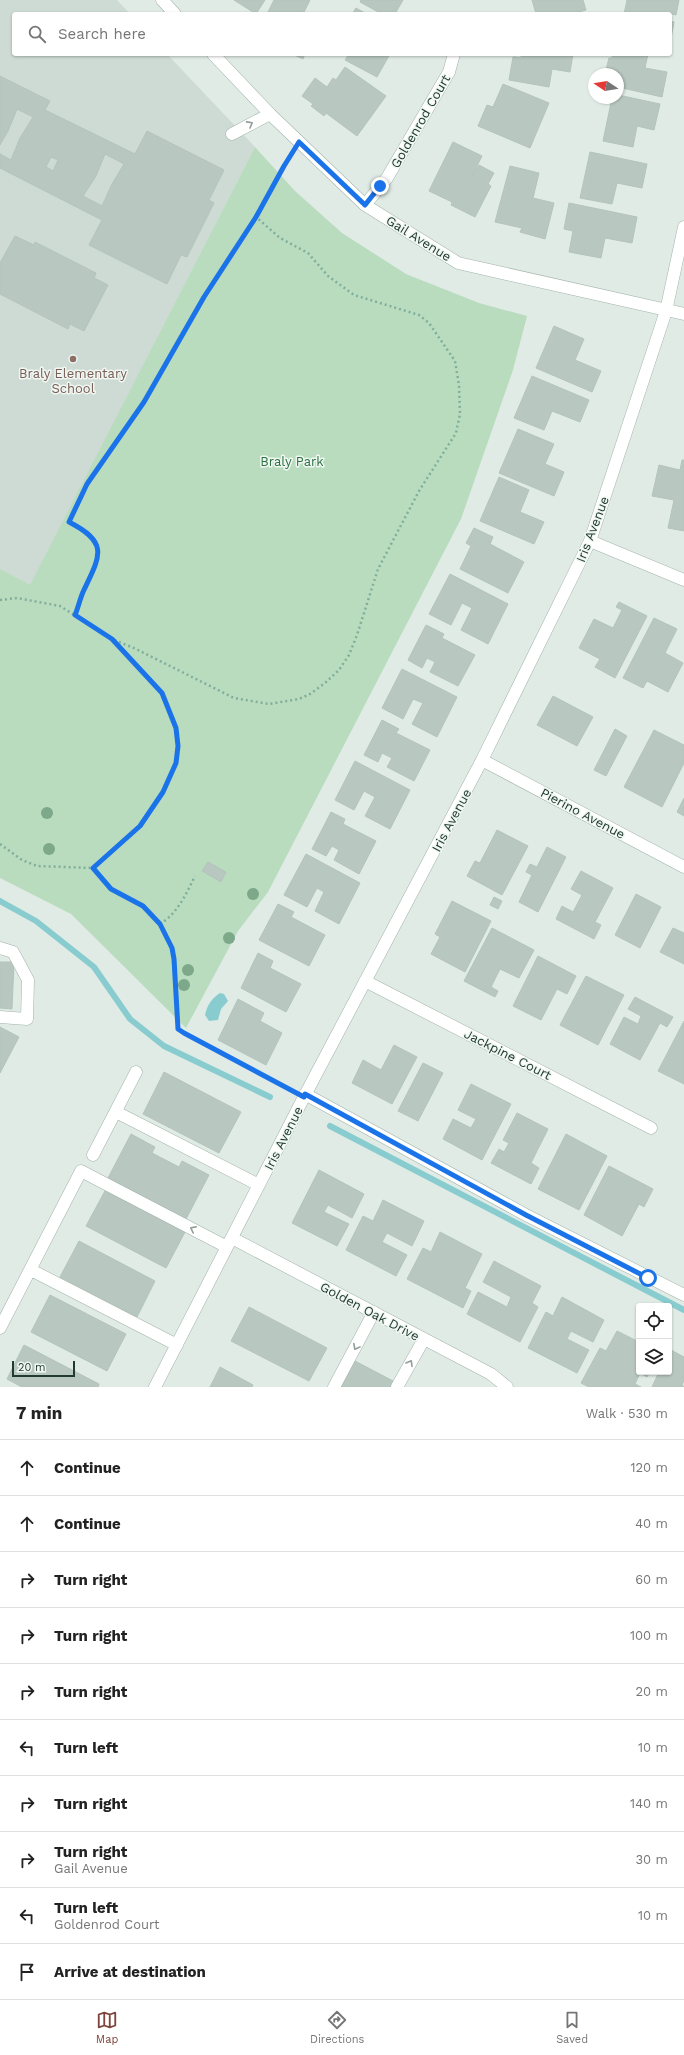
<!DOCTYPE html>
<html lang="en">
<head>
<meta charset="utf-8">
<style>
  body { margin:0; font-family:"Work Sans",sans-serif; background:#f2f2f2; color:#222 }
  .controls { position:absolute; right:12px; bottom:12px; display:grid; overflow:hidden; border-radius:4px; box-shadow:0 1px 3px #0004 }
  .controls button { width:36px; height:36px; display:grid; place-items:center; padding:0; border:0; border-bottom:1px solid #e0e0e0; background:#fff; color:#222; font:20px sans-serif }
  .compass { position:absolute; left:588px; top:68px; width:36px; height:36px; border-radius:50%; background:#fff; box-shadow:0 1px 3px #0004; rotate:282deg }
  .scale { position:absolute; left:12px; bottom:10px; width:63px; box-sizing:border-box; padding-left:4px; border:2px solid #213b31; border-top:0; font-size:11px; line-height:14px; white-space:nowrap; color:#213b31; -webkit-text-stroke:3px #f0f7f3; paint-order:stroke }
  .stop { position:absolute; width:12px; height:12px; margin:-9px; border:3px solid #1a73e8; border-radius:50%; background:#fff }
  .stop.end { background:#1a73e8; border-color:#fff; box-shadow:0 1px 4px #0008 }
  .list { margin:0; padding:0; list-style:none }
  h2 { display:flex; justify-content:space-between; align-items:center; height:52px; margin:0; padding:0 16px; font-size:17px }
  h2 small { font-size:13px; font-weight:400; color:#767676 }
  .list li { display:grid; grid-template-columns:26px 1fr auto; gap:12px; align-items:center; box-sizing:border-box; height:56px; padding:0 16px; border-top:1px solid #e0e0e0 }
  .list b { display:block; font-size:15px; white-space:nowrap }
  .list p { margin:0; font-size:13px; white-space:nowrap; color:#767676 }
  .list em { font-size:13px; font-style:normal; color:#767676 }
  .icon { flex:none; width:22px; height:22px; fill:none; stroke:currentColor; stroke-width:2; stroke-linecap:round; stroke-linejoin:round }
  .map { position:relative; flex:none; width:684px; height:1387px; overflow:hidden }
  .search { position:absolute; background:#fff; box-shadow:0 1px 3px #0004; left:12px; right:12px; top:12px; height:44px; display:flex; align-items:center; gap:10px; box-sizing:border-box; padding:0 14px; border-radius:4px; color:#767676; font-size:15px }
  .sheet { height:612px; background:#fff }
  nav { display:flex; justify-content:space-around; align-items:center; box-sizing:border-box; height:56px; border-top:1px solid #e0e0e0; background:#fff; font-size:11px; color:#767676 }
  nav a { display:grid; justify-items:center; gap:2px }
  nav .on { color:#7e443b }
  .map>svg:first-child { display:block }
  .built { fill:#cedad4 }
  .green { fill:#b9dcbf }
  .water { fill:#89cccf }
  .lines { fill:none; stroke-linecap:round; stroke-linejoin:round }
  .stream { stroke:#89cccf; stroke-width:6 }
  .building { fill:#b8c8c0; stroke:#b3c4bb; fill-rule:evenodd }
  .minor-casing { stroke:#a3b3ab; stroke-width:13 }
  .path { stroke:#81ae9b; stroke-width:2.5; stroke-dasharray:2 3; stroke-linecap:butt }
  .minor { stroke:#fff; stroke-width:12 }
  .tree { fill:#7da88a }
  .oneway { stroke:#909d98 }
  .route { stroke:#1a73e8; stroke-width:5 }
  .education-dot { fill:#8d6e63; stroke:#f0f7f3; stroke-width:1.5 }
  .labels { text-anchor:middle; stroke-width:3; stroke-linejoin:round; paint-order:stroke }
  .street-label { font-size:13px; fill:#213b31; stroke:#f0f7f3 }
  .education-label { font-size:13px; fill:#785e54; stroke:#f0f7f3 }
  .park-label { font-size:13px; fill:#2c713f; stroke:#f0f7f3 }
</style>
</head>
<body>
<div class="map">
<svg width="684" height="1387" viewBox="0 0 684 1387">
  <rect width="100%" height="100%" fill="#e0ebe5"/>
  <!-- built -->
  <path class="built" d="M0 0H117L130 14H14V54H167L255 147 30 586 0 570Z"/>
  <!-- green -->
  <path class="green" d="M255 147 295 191 342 233 406 274 479 303 527 316 513 370 461 519 268 892 238 931 186 1028 71 914 0 878V569L30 585Z"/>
  <!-- water -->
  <path class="water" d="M220 993 224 994 228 1001 221 1009 218 1020 209 1021 205 1015C207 1005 212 998 220 993Z"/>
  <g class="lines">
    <!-- stream -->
    <path class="stream" d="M0 901 36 921 94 967 130 1019 164 1046 270 1097
      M330 1126 684 1310"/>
  </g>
  <!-- building -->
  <path class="building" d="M234 0H265L256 14Z
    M274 0H310L303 14H267Z
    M361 0H403L395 14H382L360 2Z
    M532 0H583L586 10 571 14H536Z
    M627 0H679L676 15 664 12V14H624Z
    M356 8 367 14H352Z
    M670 21 674 22 671 38H670Z
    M292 54H305L303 59Z
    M349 54H390L377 77 345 60Z
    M521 54H573L570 72 552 69 549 87 509 80 513 57 521 58Z
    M613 54H648L645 68 667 72 662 97 618 87V74H605L609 58H612Z
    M345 67 386 96 357 136 326 113 324 116 311 106 313 104 302 96 315 78 327 87 333 78 336 80Z
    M0 76 50 101 45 110 135 154 147 131 224 170 209 200 214 203 187 257 181 255 167 284 89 245 102 220 0 168V154L11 160 20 138 33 117 17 109 8 131 0 145ZM105 154 124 164 112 184 102 206 83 196 96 176ZM51 157 58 160 53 171 46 167Z
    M503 84 549 103 530 148 478 126 487 105 493 107Z
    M618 95 660 104 654 130 637 126 633 147 603 141 612 98H618Z
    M453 142 482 156 472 176 479 165 494 173 488 184 491 186 475 217 451 205 452 202 429 191Z
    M590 152 647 164 642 188 617 183 612 204 580 198Z
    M510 166 539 173 533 198 554 203 545 239 520 232 522 228 495 222Z
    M569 203 637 217 632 243 605 238 601 258 569 252 573 231 564 229Z
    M15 236 34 245 35 242 96 273 94 278 108 285 84 331 70 324 68 329 0 294V263Z
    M554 326 584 339 575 360 601 371 592 392 536 368Z
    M532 376 589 400 580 422 552 411 544 430 514 418Z
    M518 429 554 444 545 464 564 472 554 496 499 473Z
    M682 460H684V531L668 528 674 500 652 496 659 465 680 470Z
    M499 477 529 490 520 512 544 522 534 544 480 521Z
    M474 528 493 537 490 544 524 562 508 593 460 569 471 546 466 543Z
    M450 574 508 604 488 644 461 630 472 608 462 603 451 625 429 614Z
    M619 602 647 616 615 678 595 667 600 659 579 648 594 619 613 628 622 610 616 607Z
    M654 618 677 629 665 653 683 663 668 692 647 681 643 688 623 678Z
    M426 625 444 634 442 638 475 655 458 686 430 672 435 662 427 658 422 668 408 660Z
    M402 669 457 697 437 737 412 724 423 703 413 699 403 719 382 708Z
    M553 696 593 717 577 746 537 725Z
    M382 720 399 729 396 733 430 750 414 781 387 767 392 758 382 753 378 762 364 755Z
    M615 729 627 736 606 776 594 770Z
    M654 730 684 745V763L662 807 624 787Z
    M355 761 410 790 390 829 365 816 375 797 364 791 354 810 335 800Z
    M684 798V816L677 812Z
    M331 812 345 819 343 824 376 841 359 874 334 860 339 850 332 846 326 856 312 849Z
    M497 830 528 846 502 895 467 876 475 861 480 863Z
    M547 847 566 857 538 912 519 902 532 875 526 872 530 864 537 867Z
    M306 854 360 883 339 924 315 911 324 892 317 888 307 907 284 895Z
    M208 862 226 872 221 882 202 871Z
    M581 871 613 888 595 922 601 925 594 939 556 919 562 906 573 912 582 895 571 889Z
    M636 894 661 907 640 948 615 935Z
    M494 897 502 901 498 909 490 905Z
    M452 901 491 921 465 972 431 954 440 937 435 934Z
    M278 904 294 912 291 917 325 935 309 966 259 940Z
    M492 928 534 950 519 978 500 969 491 987 498 991 495 997 464 981Z
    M673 928 684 933V964L660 952Z
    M258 953 273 961 270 968 301 984 286 1012 241 988Z
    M538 956 576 976 567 994 557 989 541 1020 513 1006Z
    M0 962H14L12 1009 0 1008Z
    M586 976 624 995 598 1045 560 1025Z
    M635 997 673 1017 667 1027 660 1023 640 1060 610 1044 624 1017 638 1024 641 1016 628 1009Z
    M238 999 264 1013 260 1021 282 1033 266 1065 218 1040Z
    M684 1021V1084L658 1071Z
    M0 1027 19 1037 0 1073Z
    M394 1045 417 1057 392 1104 352 1083 363 1060 381 1070Z
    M423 1063 443 1073 418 1121 398 1111Z
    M164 1072 241 1112 219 1153 143 1114Z
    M471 1084 511 1104 482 1160 443 1139 453 1119 471 1128 476 1119 458 1110Z
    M517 1113 548 1129 531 1163 539 1168 531 1184 491 1163 499 1149 504 1152 509 1143 503 1140Z
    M131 1134 155 1147 152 1153 179 1167 182 1161 209 1175 186 1219 108 1178Z
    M566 1134 607 1156 579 1210 538 1189Z
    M609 1166 653 1189 644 1207 639 1204 622 1236 584 1215Z
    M319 1170 364 1194 352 1218 328 1205 324 1212 349 1224 337 1246 292 1223Z
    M105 1191 185 1232 166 1268 86 1226Z
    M383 1200 424 1221 412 1246 387 1233 382 1242 407 1255 396 1276 346 1250 363 1216 373 1221Z
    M440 1232 482 1254 465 1288 471 1291 463 1308 407 1279 423 1248 431 1252Z
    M79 1241 155 1281 137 1317 60 1277Z
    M494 1261 541 1286 532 1303 538 1307 520 1342 467 1314 478 1292 507 1307 511 1297 483 1282Z
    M50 1295 126 1334 107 1371 31 1332Z
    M562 1297 604 1320 593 1342 571 1331 567 1339 589 1350 577 1373 528 1348 546 1312 553 1316Z
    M249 1307 327 1348 309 1381 231 1341Z
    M617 1331 639 1342V1372H650L647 1377 640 1373 635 1384 641 1387H589L581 1383 600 1348 606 1351Z
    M24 1345 99 1384 98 1387H22L7 1379Z
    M671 1350 684 1357V1380L682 1385 684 1387H652L659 1372H669Z
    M355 1361 395 1382 393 1387H341Z
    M220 1367 253 1385 252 1387H210Z"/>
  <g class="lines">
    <defs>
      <path id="minor" d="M162 0 175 14
        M213 54 270 114 365 205 458 263 684 314
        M232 134 270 114
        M365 205 387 178 449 72 454 54
        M590 541 684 580
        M482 760 684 867
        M0 948 13 952 28 980 27 1019 0 1017
        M365 981 651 1128
        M305 1094 526 1215 684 1295
        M116 1112 259 1185
        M93 1155 136 1072
        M232 1238 491 1374 507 1387
        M31 1270 177 1345
        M0 1328 81 1171 227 1247
        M155 1387 304 1097 482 760 590 541 666 311 684 227
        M334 1387 374 1312
        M397 1387 424 1339"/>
    </defs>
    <!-- minor casing -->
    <use href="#minor" class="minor-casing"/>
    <!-- path -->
    <path class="path" d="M0 600 17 598 60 606 112 639 136 649 234 698 269 704 299 699 310 694 325 683 339 670 349 655 357 635 378 569 419 491 456 433 460 414 459 385 455 361 429 323 419 315 354 295 328 276 308 253 280 238 256 217 290 156
      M75 615C78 608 80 599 83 592 100 556 110 544 69 521L87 484 144 402 204 297 256 217
      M0 844 22 860 37 866 93 868 140 826 163 792 176 763 178 746 175 728 162 693 113 641
      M93 868 111 889 143 906 160 924 172 948 174 959 178 1029 289 1089
      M160 924C178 913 186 894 195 876"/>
    <!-- minor -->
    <use href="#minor" class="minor"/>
  </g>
  <!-- trees -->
  <g class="tree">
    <circle cx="47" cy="813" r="6"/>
    <circle cx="49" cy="849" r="6"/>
    <circle cx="253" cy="894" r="6"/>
    <circle cx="229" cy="938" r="6"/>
    <circle cx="188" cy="970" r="6"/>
    <circle cx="184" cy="985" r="6"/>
  </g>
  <!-- one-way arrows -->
  <defs><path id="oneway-chevron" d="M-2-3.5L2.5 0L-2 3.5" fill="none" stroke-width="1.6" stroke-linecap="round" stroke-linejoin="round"/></defs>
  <g class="oneway">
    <use href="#oneway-chevron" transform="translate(250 124) rotate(-29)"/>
    <use href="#oneway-chevron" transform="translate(193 1229) rotate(-154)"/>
    <use href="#oneway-chevron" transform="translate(356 1347) rotate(118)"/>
    <use href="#oneway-chevron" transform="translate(410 1363) rotate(-60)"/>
  </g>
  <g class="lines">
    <!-- route -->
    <path class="route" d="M380 186 365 205 299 142 284 166 256 217 204 297 144 402 87 484 69 522C110 543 100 556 83 592 80 599 78 608 75 615L112 639 162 693 176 728 178 746 176 763 163 792 140 826 93 868 111 889 143 906 160 924 172 948 174 959 178 1029 184 1033 304 1097 305 1094 526 1215 648 1278"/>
  </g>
  <!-- markers -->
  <circle class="education-dot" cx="73" cy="359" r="4"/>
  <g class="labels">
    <!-- street labels -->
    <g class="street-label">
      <text transform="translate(420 121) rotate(-60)" y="5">Goldenrod Court</text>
      <text transform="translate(419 238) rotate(32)" y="5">Gail Avenue</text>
      <text transform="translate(592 529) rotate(-69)" y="5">Iris Avenue</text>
      <text transform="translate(583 813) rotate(28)" y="5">Pierino Avenue</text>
      <text transform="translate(451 820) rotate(-62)" y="5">Iris Avenue</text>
      <text transform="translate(508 1054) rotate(27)" y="5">Jackpine Court</text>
      <text transform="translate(283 1138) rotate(-63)" y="5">Iris Avenue</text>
      <text transform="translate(370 1311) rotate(28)" y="5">Golden Oak Drive</text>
    </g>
    <!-- education labels -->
    <g class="education-label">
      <text x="73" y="378">Braly Elementary<tspan x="73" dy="15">School</tspan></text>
    </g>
    <!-- park labels -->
    <g class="park-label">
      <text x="292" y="466">Braly Park</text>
    </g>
  </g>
</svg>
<div class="controls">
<button><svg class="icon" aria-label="locate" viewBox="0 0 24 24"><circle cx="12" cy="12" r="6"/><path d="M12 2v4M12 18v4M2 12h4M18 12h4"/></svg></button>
<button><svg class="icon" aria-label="layers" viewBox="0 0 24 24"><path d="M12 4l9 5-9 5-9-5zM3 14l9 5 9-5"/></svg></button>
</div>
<svg class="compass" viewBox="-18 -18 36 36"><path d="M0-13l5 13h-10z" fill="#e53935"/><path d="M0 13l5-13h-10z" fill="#767676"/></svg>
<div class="scale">20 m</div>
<div class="stop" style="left:648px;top:1278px"></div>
<div class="stop end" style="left:380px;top:186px"></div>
<div class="search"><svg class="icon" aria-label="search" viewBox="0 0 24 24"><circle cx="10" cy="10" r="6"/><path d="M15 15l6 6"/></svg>Search here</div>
</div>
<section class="sheet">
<h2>7 min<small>Walk · 530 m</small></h2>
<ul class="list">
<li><svg class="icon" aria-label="ahead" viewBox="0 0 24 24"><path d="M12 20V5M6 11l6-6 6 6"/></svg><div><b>Continue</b></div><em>120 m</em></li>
<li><svg class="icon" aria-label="ahead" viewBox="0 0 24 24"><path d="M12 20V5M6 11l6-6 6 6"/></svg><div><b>Continue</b></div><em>40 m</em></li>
<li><svg class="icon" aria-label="right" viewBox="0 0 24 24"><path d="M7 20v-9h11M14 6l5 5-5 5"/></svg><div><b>Turn right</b></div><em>60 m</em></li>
<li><svg class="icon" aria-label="right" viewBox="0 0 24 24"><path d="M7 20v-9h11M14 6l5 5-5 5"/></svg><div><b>Turn right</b></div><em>100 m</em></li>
<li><svg class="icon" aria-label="right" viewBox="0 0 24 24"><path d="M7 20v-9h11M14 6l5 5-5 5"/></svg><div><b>Turn right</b></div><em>20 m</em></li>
<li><svg class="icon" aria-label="left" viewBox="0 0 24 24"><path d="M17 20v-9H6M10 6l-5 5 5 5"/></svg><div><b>Turn left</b></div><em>10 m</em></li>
<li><svg class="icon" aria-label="right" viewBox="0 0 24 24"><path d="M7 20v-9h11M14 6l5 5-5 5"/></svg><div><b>Turn right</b></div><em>140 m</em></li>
<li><svg class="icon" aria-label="right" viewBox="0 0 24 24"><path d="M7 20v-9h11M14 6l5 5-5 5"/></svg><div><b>Turn right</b><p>Gail Avenue</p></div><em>30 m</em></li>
<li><svg class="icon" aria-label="left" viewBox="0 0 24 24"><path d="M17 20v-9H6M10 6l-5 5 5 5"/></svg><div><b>Turn left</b><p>Goldenrod Court</p></div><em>10 m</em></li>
<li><svg class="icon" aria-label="arrive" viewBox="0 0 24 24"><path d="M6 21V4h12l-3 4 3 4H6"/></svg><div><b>Arrive at destination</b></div></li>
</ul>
</section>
<nav>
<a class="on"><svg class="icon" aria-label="map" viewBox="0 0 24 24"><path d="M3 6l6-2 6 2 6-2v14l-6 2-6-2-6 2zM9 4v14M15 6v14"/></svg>Map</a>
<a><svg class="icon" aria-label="directions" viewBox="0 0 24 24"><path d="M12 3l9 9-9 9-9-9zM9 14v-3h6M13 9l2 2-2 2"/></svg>Directions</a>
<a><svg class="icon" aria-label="saved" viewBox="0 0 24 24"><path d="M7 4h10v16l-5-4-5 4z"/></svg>Saved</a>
</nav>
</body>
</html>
